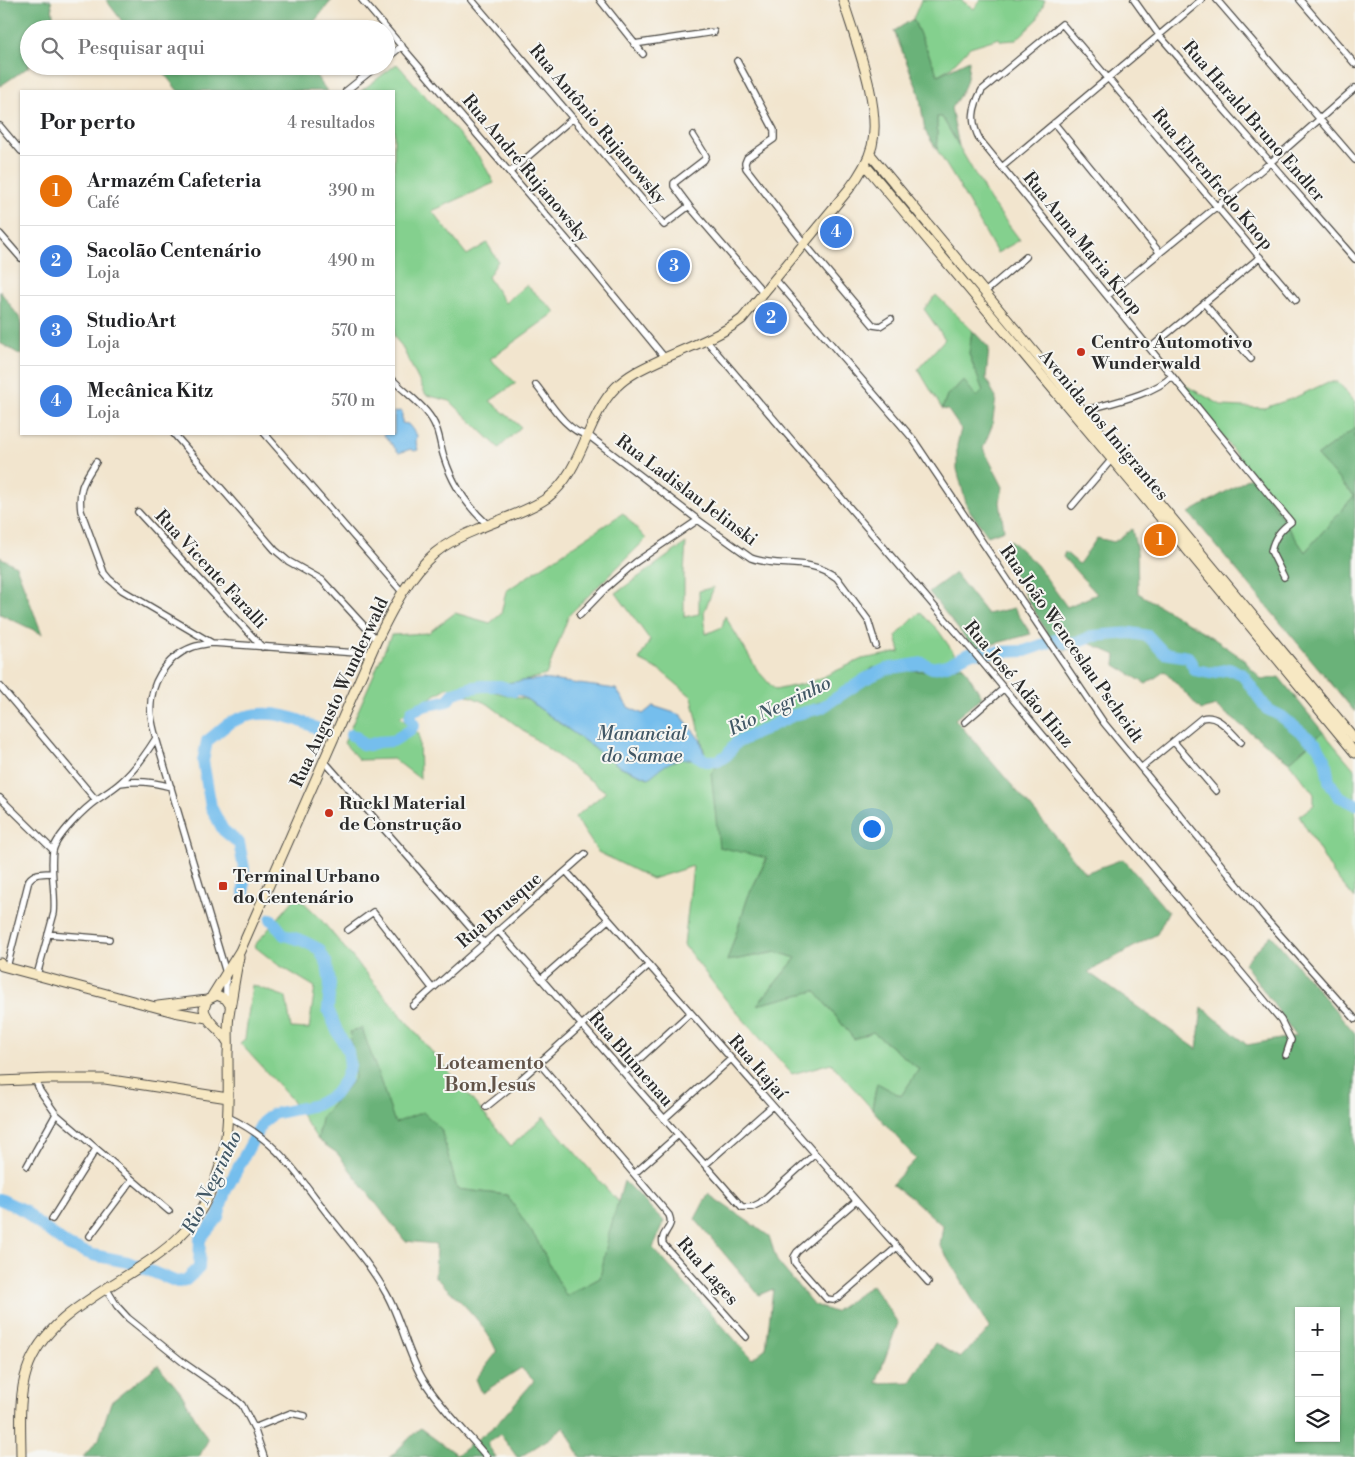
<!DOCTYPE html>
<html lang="pt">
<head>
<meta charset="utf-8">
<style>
  body { margin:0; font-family:"Libre Bodoni",serif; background:#f2f2f2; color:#202124 }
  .controls { position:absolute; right:15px; bottom:15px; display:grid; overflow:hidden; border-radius:0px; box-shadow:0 1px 4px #0004 }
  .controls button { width:45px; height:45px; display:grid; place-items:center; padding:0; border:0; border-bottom:1px solid #e0e0e0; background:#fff; color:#202124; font:25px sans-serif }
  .you { position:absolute; left:871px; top:828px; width:18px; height:18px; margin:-12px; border:4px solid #fff; border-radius:50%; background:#1a73e8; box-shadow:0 0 0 8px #1a73e833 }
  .badge { display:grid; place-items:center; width:32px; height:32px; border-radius:50%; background:#2563eb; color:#fff; font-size:16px; font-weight:700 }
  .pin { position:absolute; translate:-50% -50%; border:2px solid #fff; box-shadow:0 1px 5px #0006 }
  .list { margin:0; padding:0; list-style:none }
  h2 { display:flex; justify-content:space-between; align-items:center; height:65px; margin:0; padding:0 20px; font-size:21px }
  h2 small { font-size:16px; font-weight:400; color:#757577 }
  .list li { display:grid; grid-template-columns:32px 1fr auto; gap:15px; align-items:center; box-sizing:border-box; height:70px; padding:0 20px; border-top:1px solid #e0e0e0 }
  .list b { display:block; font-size:19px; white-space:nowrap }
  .list p { margin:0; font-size:16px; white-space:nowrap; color:#757577 }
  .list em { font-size:16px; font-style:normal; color:#757577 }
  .icon { flex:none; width:28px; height:28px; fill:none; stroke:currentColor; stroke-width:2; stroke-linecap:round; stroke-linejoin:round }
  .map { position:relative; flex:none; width:1355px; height:1457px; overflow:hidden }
  .search { position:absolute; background:#fff; box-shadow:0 1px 4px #0004; left:20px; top:20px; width:375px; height:55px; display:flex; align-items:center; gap:12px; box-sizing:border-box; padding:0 18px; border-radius:28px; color:#757577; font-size:19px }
  .panel { position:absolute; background:#fff; box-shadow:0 1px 4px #0004; left:20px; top:90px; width:375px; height:345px; border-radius:0px }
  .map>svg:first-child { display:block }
  .green { fill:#84d08e; stroke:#587e5c }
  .forest { fill:#6bb279; stroke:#4b6e52; fill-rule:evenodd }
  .water { fill:#75beed; stroke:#50748c }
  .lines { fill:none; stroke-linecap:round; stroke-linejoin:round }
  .river { stroke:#75beed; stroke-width:12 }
  .street-casing { stroke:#494743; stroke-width:8 }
  .secondary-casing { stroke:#494743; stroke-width:11 }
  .street { stroke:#fff; stroke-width:5.5 }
  .secondary { stroke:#f7e8c3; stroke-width:9 }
  .poi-dot { fill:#c8321e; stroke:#f6f6f2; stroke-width:2 }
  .labels { text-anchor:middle; stroke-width:4; stroke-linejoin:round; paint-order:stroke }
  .street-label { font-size:18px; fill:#2b2b2b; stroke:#f6f6f2 }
  .poi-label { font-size:18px; font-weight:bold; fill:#2b2b2b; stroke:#f6f6f2; text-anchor:start }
  .water-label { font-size:19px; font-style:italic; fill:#415765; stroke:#f6f6f2 }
  .neighbourhood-label { font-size:19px; font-weight:bold; fill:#625449; stroke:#f6f6f2 }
</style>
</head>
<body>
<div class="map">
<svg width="1355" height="1457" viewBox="0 0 1355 1457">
  <rect width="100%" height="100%" fill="#f6f6f2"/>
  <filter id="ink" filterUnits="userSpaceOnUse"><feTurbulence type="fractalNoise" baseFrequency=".02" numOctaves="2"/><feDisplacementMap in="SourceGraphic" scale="10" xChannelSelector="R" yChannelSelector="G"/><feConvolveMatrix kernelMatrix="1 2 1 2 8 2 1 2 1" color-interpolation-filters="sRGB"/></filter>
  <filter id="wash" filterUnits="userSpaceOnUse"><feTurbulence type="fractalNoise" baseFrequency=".0096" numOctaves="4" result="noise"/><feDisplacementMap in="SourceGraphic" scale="20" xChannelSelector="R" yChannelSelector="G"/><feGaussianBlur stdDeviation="1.12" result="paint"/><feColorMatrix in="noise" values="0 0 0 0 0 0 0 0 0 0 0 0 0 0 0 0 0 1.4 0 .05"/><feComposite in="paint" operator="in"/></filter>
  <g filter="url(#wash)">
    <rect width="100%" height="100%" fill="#f2e5ce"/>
    <!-- green -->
    <path class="green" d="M921 0H961L974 9 980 0H1045L1037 20 1016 40 1001 41 999 38 970 47 951 67 938 75 913 19Z
      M397 64 481 159 494 183 432 211 467 255 487 243 498 261 488 277 505 303 526 285 556 312 490 359 516 383 490 401 521 427 499 448 450 401 426 395 401 345 394 337V91H361Z
      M937 116 942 117 990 200 1020 240 997 253 958 184 937 150Z
      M936 295 972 330 969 354 983 391 977 398 963 380 954 390 947 395 942 409 918 369 945 339 924 309Z
      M1328 382H1338L1355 402V428L1317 456 1354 496 1305 552 1253 476 1181 383 1223 406 1264 408 1294 398Z
      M623 513 646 539 569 615 546 675 487 690 528 700 619 766 648 778 666 763 687 758 706 760 692 697 661 671 639 660 650 640 616 593 686 543 684 572V617L699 614V591L714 587 704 612 706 634 722 627 725 616 758 671 775 690 812 682 862 659 900 652 896 636 920 612 938 630 963 666 921 671 873 668 825 700 749 731 767 857 748 897 727 961 777 952 796 958 758 1004 815 991 854 1039 873 1032 919 1069 901 1096 877 1083 872 1109 831 1063 792 1074 726 1000 684 945 693 866 652 879 598 852 575 817 606 792 488 704 448 687 400 717 419 734 420 779 394 759 359 760 344 743 391 635 428 633 455 613 490 623 501 614 506 591Z
      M1323 732 1355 770V899L1333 873 1299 816 1314 805V794L1289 762Z
      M297 896 317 915 511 1146 544 1117 618 1202 600 1278 566 1296 507 1195 457 1189 441 1129 395 1123 362 1029 350 1032 355 1078 321 1118 318 1140 290 1098 240 1043 245 1039 252 985 286 997 291 1028 309 1029 315 987 277 964 254 946Z"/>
    <!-- forest -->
    <path class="forest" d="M0 0H51L55 29H29V66H30L0 86Z
      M106 0H332L313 23 311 29H128Z
      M913 19 938 75 969 60C968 84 964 90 951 108L959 146 942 117H937V150L925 131 919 93 894 31Z
      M158 66H309L327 91H178Z
      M0 291 21 320V355L0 343Z
      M972 330 989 348 986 378 996 398 992 426 983 448 1003 487 1000 502 1004 530 988 536 967 507 957 469V445L961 429 948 410 942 409 947 395 954 390 963 380 977 397 983 391 969 354Z
      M1355 428V712L1189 513 1253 476 1305 552 1354 496 1317 456Z
      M1132 529 1137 552 1138 593 1207 634 1242 658 1262 680 1279 677 1323 732 1289 762 1216 706 1201 710 1165 671 1146 684 1115 665 1116 655 1089 643 1065 650 1049 637 1000 549 1010 540 1037 565 1067 607 1097 594 1063 557 1065 552 1079 564 1097 538 1114 542Z
      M0 557 16 566 42 634 0 614Z
      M955 573 987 614 1014 608 1031 634 974 649 929 592Z
      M963 666 982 697 955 719 1052 832 1085 873 1123 859 1168 912 1157 934 1088 972 1197 1049 1202 1007 1247 1045 1296 1036 1244 963 1271 935 1355 1033V1457H580L564 1426 550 1438 520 1457H517L500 1434 487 1444 496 1457H390L420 1428 457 1455 497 1424 534 1381 521 1368 482 1393 476 1379 497 1352C484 1321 458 1299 435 1277L436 1244 405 1241 337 1153 318 1140 321 1118 355 1078 350 1032 362 1028 395 1123 423 1112 441 1129 457 1189 507 1195 537 1240 566 1296 600 1278 609 1233 624 1181 664 1221 653 1248 752 1359 766 1348 773 1289 759 1295 695 1219 708 1194 769 1236 777 1261 813 1304 834 1312 872 1285 898 1323 876 1383 910 1382 935 1343 960 1358 990 1329 940 1245 943 1226 915 1201 892 1184 916 1159 872 1109 877 1083 901 1096 919 1069 873 1032 854 1039 815 991 757 1005 796 958 777 952 727 961 748 897 767 858 719 847 711 773 749 731 825 700 873 668 921 671ZM1299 1311H1336V1438H1299Z
      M158 1365 181 1393 208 1440 199 1457H83L99 1439 111 1402Z"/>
    <!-- water -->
    <path class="water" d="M400 411 402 412V423L408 424 417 435 416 442 418 450 414 451 411 449 399 453 383 434H394V412Z
      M543 679 616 689 628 707 643 714 653 706 681 715 701 741 706 761C677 756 670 760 649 778L619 766 528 700 511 691 499 686 512 682Z"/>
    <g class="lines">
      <!-- river -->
      <path class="river" d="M351 735 355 736 362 744 369 745 378 742 393 741 409 731 414 725 410 718 412 711 427 705 447 701 454 693 470 688 482 686H500L514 691
        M691 752 706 761H718L727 755 736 743 794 715 821 708 865 679 886 669 923 663 932 668 947 665 970 653 1025 651 1056 640 1064 643 1079 642 1093 636 1131 633 1148 636 1164 653 1188 657 1195 670 1211 673 1229 669 1242 674 1267 709 1281 716 1317 745 1325 759 1329 781 1338 796 1355 804
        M244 897V868L239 843 223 830 211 807 203 761 207 741C214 736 221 729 228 724 259 706 290 714 320 730
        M0 1199 25 1211 36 1222 69 1246 93 1255 128 1262 177 1282 186 1280 199 1268 200 1239 218 1217 225 1192 262 1123 273 1114 316 1105 334 1095 345 1080 350 1065 348 1051 337 1031 328 1009 330 984 327 964 319 949 301 940 284 935 271 919"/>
    </g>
  </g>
  <g filter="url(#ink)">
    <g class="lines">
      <defs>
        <path id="street" d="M362 0 587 263 665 358
          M472 0 664 225 689 206 764 293
          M600 0 643 54
          M1134 0 1159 35 1355 259
          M1217 0 1355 160
          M1300 0 1355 64
          M634 44 714 32
          M386 59 402 46
          M737 61 774 130V139L747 158 745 163 746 168 804 243 873 325 880 326 891 319
          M346 91 377 66
          M1054 123 1160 253
          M0 126 21 151
          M1002 167 1201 0
          M510 172 573 118
          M689 206 674 186V183L704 160 706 156 693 135
          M0 234 21 258
          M775 279 913 439 1104 723 1265 918 1355 1019
          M985 292 1026 257
          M1107 296 1271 162 1355 88
          M1204 303 1251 359
          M706 340 976 655 1281 1020 1291 1040 1286 1055
          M1150 348 1260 257
          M394 381C407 394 426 407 434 423 440 434 440 446 444 457 452 483 467 506 488 525
          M536 385C549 401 567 433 588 435L698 520 751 558C780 569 808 556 837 578L868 620 876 646
          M1083 411C1110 403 1153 395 1172 376
          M174 434 275 550 288 561 322 580 377 640
          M265 434 403 593
          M96 462C84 481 78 487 81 511L104 573 109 579 122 590 212 643
          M1072 506 1112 459
          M138 512 262 647
          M1284 577 1271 551C1274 538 1280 530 1291 522L980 140C970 122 972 108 982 90L1062 24 1296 300
          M580 615 606 588 636 562 698 520
          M0 686 96 800
          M965 722 1003 689
          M1174 742 1216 791
          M325 762 484 943
          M1141 768 1202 718C1218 713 1230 732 1241 742
          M120 783C138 780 154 782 171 787
          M0 798 53 850
          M566 871 928 1282
          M348 930 373 912 432 988
          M498 930 742 1207H752L760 1203 815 1154
          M48 934 109 939
          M7 967 29 880C35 872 43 874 52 873
          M37 975 54 913C56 893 50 872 53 851 56 836 85 808 98 799 105 794 113 789 120 783 134 771 146 754 156 738
          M541 979 608 920
          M226 999V973L156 738C154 731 152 723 151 715 148 686 165 657 193 647 199 645 206 644 212 643L372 654
          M413 1006 585 854
          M539 1063 634 1174
          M624 1073 690 1013
          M35 1079 40 1091 56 1114 169 1211
          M486 1107 521 1079 649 965
          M228 1117C279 1141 297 1175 330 1217 350 1242 371 1266 386 1293 402 1321 407 1354 424 1381 441 1408 466 1432 487 1457
          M664 1119 731 1059
          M678 1135 634 1174 669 1215C675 1229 660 1231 663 1244L746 1337
          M705 1165 772 1106
          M27 1166 56 1114
          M856 1201 797 1252 794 1257 795 1263 827 1299 833 1300 839 1297 897 1247
          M52 1219 96 1149
          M90 1236 132 1180
          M106 1288 117 1306 128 1318 184 1363 233 1397 242 1405 254 1428 264 1457
          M254 1428 291 1413 305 1416"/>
        <path id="secondary" d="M870 154 1355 739
          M865 165 1136 488 1355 753
          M0 963 2 966 174 1012 207 1018
          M212 996 240 951 377 640C392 610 409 575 435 553 448 542 463 535 478 529 500 519 527 512 547 498 583 471 586 417 616 387 628 375 643 368 658 361 686 348 717 338 742 319L849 189C859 176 868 162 872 146 882 106 855 40 843 0
          M158 1006 207 1000
          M227 1041C221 1030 206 1022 204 1009L207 1000 217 995 226 999 230 1005
          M0 1081 49 1079H105L228 1098
          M21 1457C21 1429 18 1397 27 1370 48 1305 136 1281 181 1235 193 1224 202 1210 209 1195 232 1147 228 1105 228 1054 229 1042 227 1028 229 1016 232 997 235 976 239 957"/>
      </defs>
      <!-- street casing -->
      <use href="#street" class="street-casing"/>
      <!-- secondary casing -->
      <use href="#secondary" class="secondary-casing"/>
      <!-- street -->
      <use href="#street" class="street"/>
      <!-- secondary -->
      <use href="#secondary" class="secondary"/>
    </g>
  </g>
  <!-- markers -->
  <g class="poi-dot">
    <circle cx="1081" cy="352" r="5"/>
    <circle cx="329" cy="813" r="5"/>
    <rect x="218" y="881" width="10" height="10" rx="2.5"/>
  </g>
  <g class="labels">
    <!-- street labels -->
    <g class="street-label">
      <text transform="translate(1254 121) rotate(49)" y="6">Rua Harald Bruno Endler</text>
      <text transform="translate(598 124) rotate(50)" y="6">Rua Antônio Rujanowsky</text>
      <text transform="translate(526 168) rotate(50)" y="6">Rua André Rujanowsky</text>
      <text transform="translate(1213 179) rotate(50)" y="6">Rua Ehrenfredo Knop</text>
      <text transform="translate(1083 243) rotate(51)" y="6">Rua Anna Maria Knop</text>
      <text transform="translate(1104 425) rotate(50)" y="6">Avenida dos Imigrantes</text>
      <text transform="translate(687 490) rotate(37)" y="6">Rua Ladislau Jelinski</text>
      <text transform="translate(211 569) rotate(47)" y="6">Rua Vicente Faralli</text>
      <text transform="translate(1072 644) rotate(55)" y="6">Rua João Wenceslau Pscheidt</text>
      <text transform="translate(1019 684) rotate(50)" y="6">Rua José Adão Hinz</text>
      <text transform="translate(339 692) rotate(-65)" y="6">Rua Augusto Wunderwald</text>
      <text transform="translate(499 910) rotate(-41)" y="6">Rua Brusque</text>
      <text transform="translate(631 1059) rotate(49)" y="6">Rua Blumenau</text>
      <text transform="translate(758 1067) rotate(49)" y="6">Rua Itajaí</text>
      <text transform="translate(708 1271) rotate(49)" y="6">Rua Lages</text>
    </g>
    <!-- poi labels -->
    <g class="poi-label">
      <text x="1091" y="348">Centro Automotivo<tspan x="1091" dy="21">Wunderwald</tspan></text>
      <text x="339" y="809">Ruckl Material<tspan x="339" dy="21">de Construção</tspan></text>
      <text x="233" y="882">Terminal Urbano<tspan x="233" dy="21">do Centenário</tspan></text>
    </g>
    <!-- water labels -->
    <g class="water-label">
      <text transform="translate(779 705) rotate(-26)" y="7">Rio Negrinho</text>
      <text x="642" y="740">Manancial<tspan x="642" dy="22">do Samae</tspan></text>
      <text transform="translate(211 1182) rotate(-64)" y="7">Rio Negrinho</text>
    </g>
    <!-- neighbourhood labels -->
    <g class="neighbourhood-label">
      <text x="490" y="1069">Loteamento<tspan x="490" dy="22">Bom Jesus</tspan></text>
    </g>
  </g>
</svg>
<div class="controls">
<button>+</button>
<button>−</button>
<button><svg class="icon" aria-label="layers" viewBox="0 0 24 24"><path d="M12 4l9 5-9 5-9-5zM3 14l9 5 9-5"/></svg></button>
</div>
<div class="you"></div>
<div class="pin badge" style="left:1160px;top:540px;background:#e8710a">1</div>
<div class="pin badge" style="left:771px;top:318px;background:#3f7fe0">2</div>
<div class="pin badge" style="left:674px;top:266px;background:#3f7fe0">3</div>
<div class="pin badge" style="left:836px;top:232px;background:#3f7fe0">4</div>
<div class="search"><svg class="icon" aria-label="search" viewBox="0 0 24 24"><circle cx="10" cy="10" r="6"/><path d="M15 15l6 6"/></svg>Pesquisar aqui</div>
<section class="panel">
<h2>Por perto<small>4 resultados</small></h2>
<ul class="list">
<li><span class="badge" style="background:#e8710a">1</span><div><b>Armazém Cafeteria</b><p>Café</p></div><em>390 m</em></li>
<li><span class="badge" style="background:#3f7fe0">2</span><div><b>Sacolão Centenário</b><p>Loja</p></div><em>490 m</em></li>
<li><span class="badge" style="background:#3f7fe0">3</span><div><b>StudioArt</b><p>Loja</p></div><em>570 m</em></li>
<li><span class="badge" style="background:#3f7fe0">4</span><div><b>Mecânica Kitz</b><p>Loja</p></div><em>570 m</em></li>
</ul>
</section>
</div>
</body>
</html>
